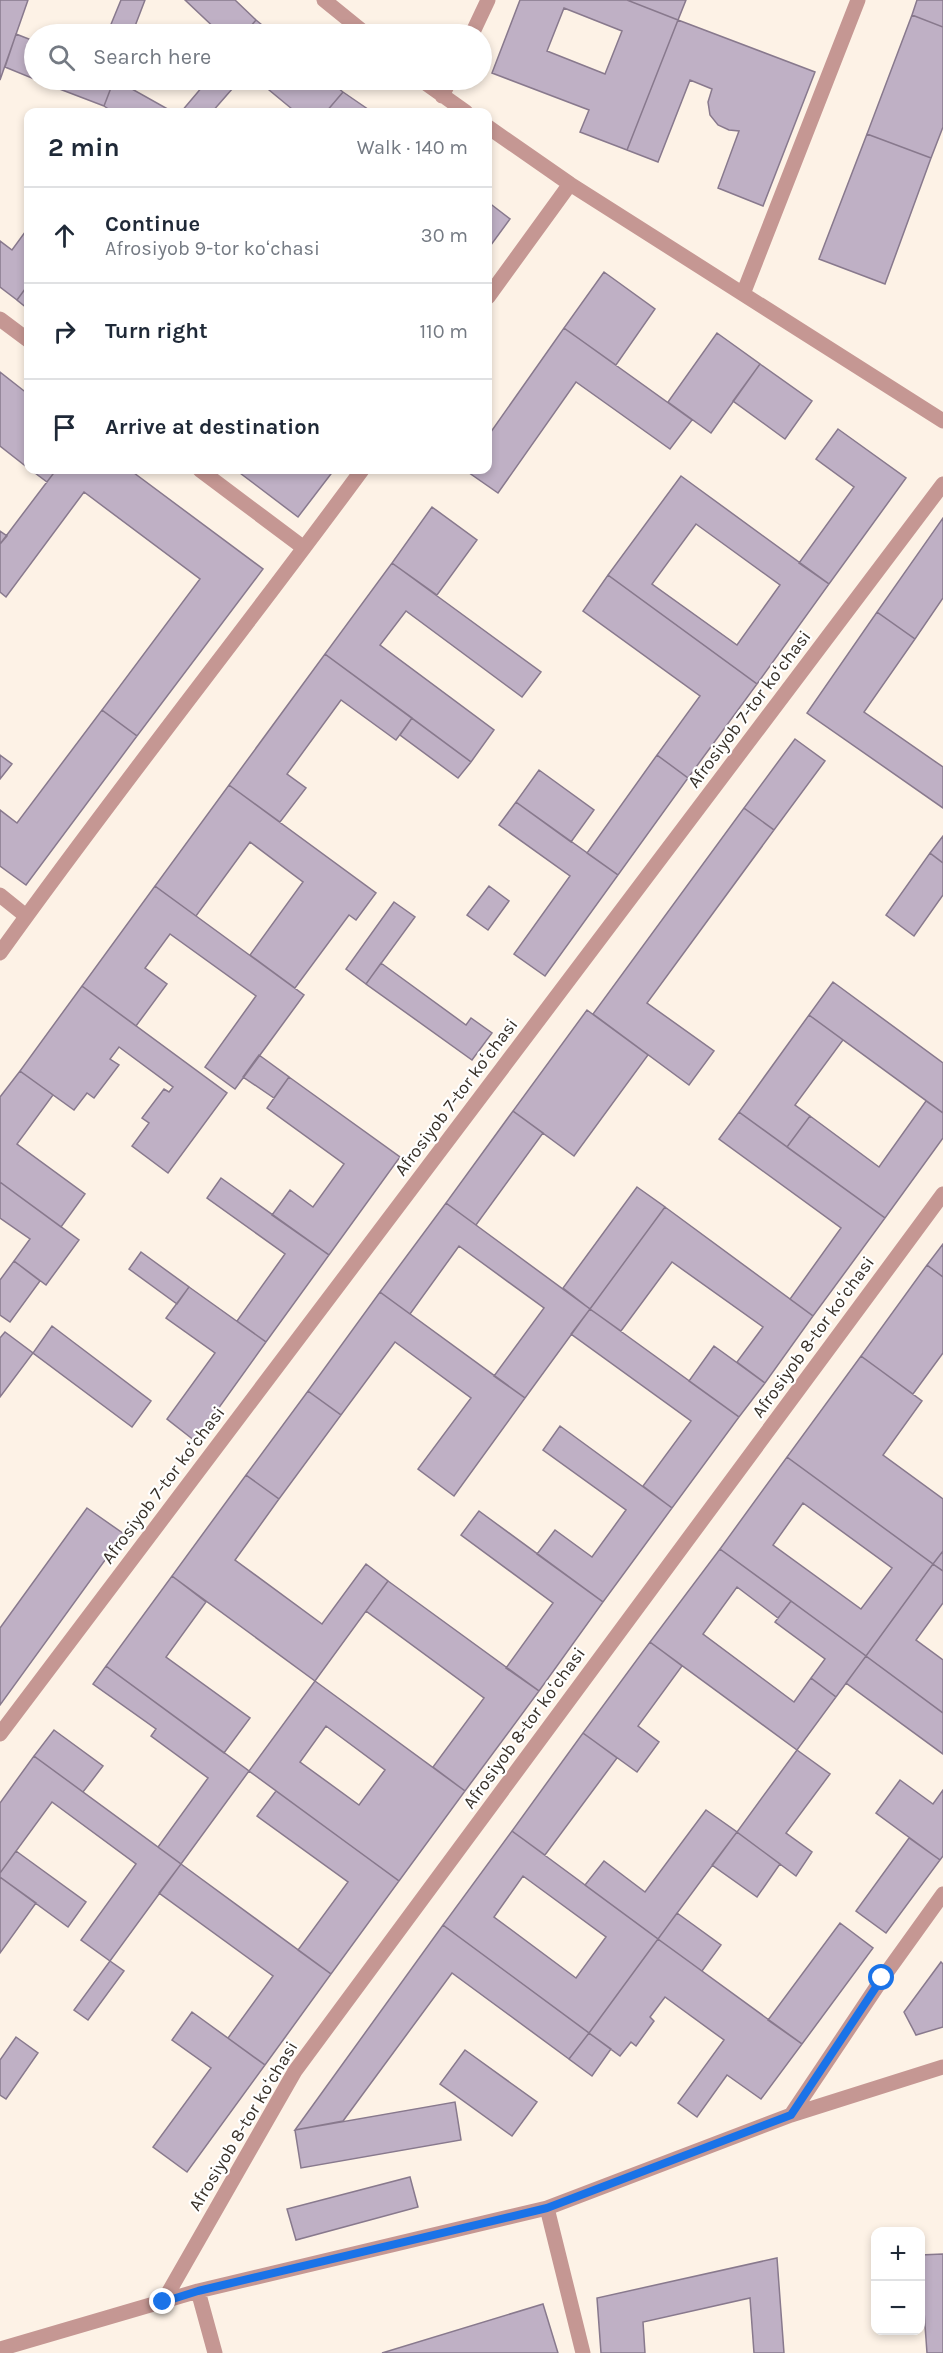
<!DOCTYPE html>
<html lang="en">
<head>
<meta charset="utf-8">
<style>
  body { margin:0; font-family:Karla,sans-serif; background:#f6f6f7; color:#1f2937 }
  .controls { position:absolute; right:18px; bottom:18px; display:grid; overflow:hidden; border-radius:12px; box-shadow:0 3px 9px #0003 }
  .controls button { width:54px; height:54px; display:grid; place-items:center; padding:0; border:0; border-bottom:2px solid #e0e1e3; background:#fff; color:#1f2937; font:30px sans-serif }
  .stop { position:absolute; width:18px; height:18px; margin:-14px; border:4px solid #1a73e8; border-radius:50%; background:#fff }
  .stop.end { background:#1a73e8; border-color:#fff; box-shadow:0 2px 6px #0008 }
  .list { margin:0; padding:0; list-style:none }
  h2 { display:flex; justify-content:space-between; align-items:center; height:78px; margin:0; padding:0 24px; font-size:26px }
  h2 small { font-size:20px; font-weight:400; color:#747a83 }
  .list li { display:grid; grid-template-columns:39px 1fr auto; gap:18px; align-items:center; box-sizing:border-box; height:96px; padding:0 24px; border-top:2px solid #e0e1e3 }
  .list b { display:block; font-size:22px; white-space:nowrap }
  .list p { margin:0; font-size:20px; white-space:nowrap; color:#747a83 }
  .list em { font-size:20px; font-style:normal; color:#747a83 }
  .icon { flex:none; width:33px; height:33px; fill:none; stroke:currentColor; stroke-width:2; stroke-linecap:round; stroke-linejoin:round }
  .map { position:relative; flex:none; width:943px; height:2353px; overflow:hidden }
  .search { position:absolute; background:#fff; box-shadow:0 3px 9px #0003; left:24px; top:24px; width:468px; height:66px; display:flex; align-items:center; gap:15px; box-sizing:border-box; padding:0 21px; border-radius:33px; color:#747a83; font-size:22px }
  .panel { position:absolute; background:#fff; box-shadow:0 3px 9px #0003; left:24px; top:108px; width:468px; height:366px; border-radius:12px }
  .map>svg:first-child { display:block }
  .building { fill:#bfb0c5; stroke:#88798d; stroke-width:1.5; fill-rule:evenodd }
  .lines { fill:none; stroke-linecap:round; stroke-linejoin:round }
  .minor { stroke:#c59793; stroke-width:15 }
  .route { stroke:#1a73e8; stroke-width:8 }
  .labels { text-anchor:middle; stroke-width:4.5; stroke-linejoin:round; paint-order:stroke }
  .street-label { font-size:18px; fill:#373028; stroke:#fff }
</style>
</head>
<body>
<div class="map">
<svg width="943" height="2353" viewBox="0 0 943 2353">
  <rect width="100%" height="100%" fill="#fdf2e6"/>
  <!-- building -->
  <path class="building" d="M0 0H28L0 80Z
    M121 0H145L132 34H107Z
    M185 0H235L256 20 244 34H221Z
    M520 0H627L678 20 627 150 580 132 589 110 492 73ZM564 8 622 31 605 74 547 51Z
    M627 0H686L678 20Z
    M917 0H943V27L912 15Z
    M912 15 943 27V127L931 158 867 134Z
    M256 20 273 34H244Z
    M678 20 815 72 763 206 718 188 739 131 729 130 718 125 710 115 708 102 712 89 690 80 658 162 627 150Z
    M16 34 34 41V79L5 67Z
    M36 80H114L104 106Z
    M114 80H116L173 112H113L104 106Z
    M208 80H240L212 112H181Z
    M257 80H328L343 92 326 112H289L292 109Z
    M343 92 372 112H326Z
    M867 134 931 158 885 284 819 259Z
    M488 202 510 219 488 249Z
    M28 228V285L17 300 0 287V241L12 250Z
    M604 272 655 309 616 365 564 328Z
    M28 285V309L17 300Z
    M564 328 692 420 670 449 576 382 498 493 465 470H488V436Z
    M717 333 760 364 711 433 668 402Z
    M760 364 812 401 785 439 733 401Z
    M0 372 28 394V468L0 446Z
    M838 429 906 478 829 584 799 563 854 487 816 459Z
    M31 470H56L47 482Z
    M56 470H130L263 569 137 736 102 710 200 579 84 492 6 597 0 592V544Z
    M236 470H334L298 517Z
    M681 476 829 584 757 684 608 575ZM696 524 780 585 737 645 652 584Z
    M432 507 477 540 437 595 392 563Z
    M943 518V598L915 639 877 612Z
    M0 531 7 536 0 544Z
    M392 563 541 672 522 697 406 611 380 645 494 730 471 762 325 654Z
    M608 575 757 684 688 778 657 755 700 696 583 611Z
    M877 612 915 639 864 712 943 767V808L807 713Z
    M325 654 412 718 396 740 341 700 287 774 306 788 280 822 229 785Z
    M102 710 137 736 26 885 0 866V810L17 823Z
    M412 718 471 762 458 778 400 735Z
    M795 739 825 761 774 830 744 808Z
    M0 755 12 764 0 779Z
    M657 755 688 778 618 875 587 853Z
    M539 770 594 810 571 842 516 802Z
    M229 785 376 893 356 920 349 915 295 988 250 955 303 882 250 842 196 916 155 886Z
    M516 802 618 875 545 976 514 954 570 876 499 825Z
    M744 808 774 830 647 1003 714 1051 689 1085 593 1014Z
    M943 836V863L930 853Z
    M930 853 943 863V895L914 936 886 915Z
    M155 886 304 995 235 1089 205 1067 256 996 170 934 145 968 167 984 136 1026 82 986Z
    M489 886 509 901 488 930 467 915Z
    M394 902 415 917 366 984 346 969Z
    M381 963 466 1025 471 1018 492 1033 472 1060 366 984Z
    M833 982 943 1063V1113L809 1015Z
    M82 986 227 1093 168 1173 132 1146 149 1123 142 1118 164 1089 169 1092 173 1087 119 1047 110 1059 119 1065 94 1098 87 1093 74 1110 20 1071Z
    M587 1010 648 1055 574 1156 513 1111Z
    M809 1015 843 1040 795 1105 810 1116 787 1147 739 1112Z
    M259 1055 289 1077 274 1098 243 1077Z
    M20 1071 53 1095 17 1144 85 1194 61 1227 0 1182V1097Z
    M289 1077 400 1157 329 1255 272 1215 290 1190 313 1207 344 1164 267 1108Z
    M926 1101 943 1113V1138L885 1218 787 1147 810 1116 879 1167Z
    M513 1111 543 1133 476 1225 446 1203Z
    M739 1112 885 1218 813 1316 790 1299 841 1228 719 1139Z
    M221 1178 329 1255 266 1342 237 1321 285 1254 207 1198Z
    M0 1182 79 1240 46 1285 14 1261 30 1239 0 1218Z
    M637 1187 665 1207 590 1309 563 1288Z
    M446 1203 590 1309 525 1398 494 1376 544 1308 459 1246 410 1314 380 1292Z
    M665 1207 813 1316 765 1383 737 1362 763 1327 672 1262 621 1331 590 1309Z
    M943 1244V1277L927 1265Z
    M141 1252 189 1287 177 1304 129 1269Z
    M14 1261 40 1281 10 1322 0 1315V1280Z
    M927 1265 943 1277V1353L913 1394 861 1356Z
    M189 1287 266 1342 195 1441 167 1419 215 1353 166 1318Z
    M380 1292 525 1398 454 1496 418 1469 471 1398 395 1342 341 1415 308 1391Z
    M590 1309 739 1417 672 1508 643 1486 691 1421 571 1334Z
    M52 1326 151 1401 132 1427 33 1353Z
    M5 1332 33 1353 0 1397V1338Z
    M714 1346 765 1383 739 1417 689 1381Z
    M861 1356 922 1401 883 1455 943 1499V1551L933 1564 787 1457Z
    M308 1391 341 1415 279 1499 246 1475Z
    M560 1426 672 1508 603 1602 537 1554 555 1530 592 1557 626 1510 543 1450Z
    M787 1457 933 1564 866 1656 720 1549ZM803 1503 892 1568 861 1609 773 1545Z
    M246 1475 279 1499 235 1560 322 1624 366 1564 388 1581 315 1681 172 1576Z
    M87 1508 124 1534 0 1705V1628Z
    M479 1511 603 1602 539 1691 506 1668 553 1603 461 1535Z
    M720 1549 791 1601 778 1618 737 1587 703 1634 794 1702 811 1678 836 1697 797 1750 650 1642Z
    M943 1551V1571L933 1564Z
    M933 1564 943 1571V1603L916 1640 943 1660V1713L866 1656Z
    M172 1576 206 1602 166 1657 250 1718 224 1753 106 1666Z
    M388 1581 539 1691 465 1791 433 1767 484 1698 366 1611Z
    M791 1601 866 1656 836 1697 811 1678 825 1659 775 1622Z
    M650 1642 682 1666 638 1726 659 1742 637 1772 583 1733Z
    M866 1656 943 1713V1754L846 1683Z
    M106 1666 249 1771 181 1864 158 1847 208 1778 151 1736 156 1729 93 1684Z
    M315 1681 465 1791 399 1881 249 1771ZM326 1726 385 1770 359 1805 300 1762Z
    M54 1730 103 1766 83 1792 34 1756Z
    M583 1733 617 1758 545 1855 512 1831Z
    M797 1750 830 1774 786 1833 812 1852 796 1876 737 1832Z
    M34 1756 181 1864 110 1961 81 1940 136 1864 52 1802 0 1873V1803Z
    M900 1780 933 1804 943 1790V1856L940 1860 876 1813Z
    M276 1791 399 1881 331 1974 298 1950 348 1882 257 1816Z
    M706 1810 737 1832 658 1939 585 1885 604 1861 645 1892Z
    M512 1831 658 1939 589 2033 443 1925ZM523 1876 606 1937 576 1978 494 1917Z
    M737 1832 780 1864 757 1897 712 1865Z
    M909 1838 940 1860 886 1933 856 1911Z
    M16 1851 86 1902 68 1927 0 1877V1873Z
    M181 1864 331 1974 265 2065 228 2038 273 1976 159 1893Z
    M0 1877 36 1903 0 1953Z
    M677 1913 721 1945 702 1971 658 1939Z
    M840 1923 873 1948 802 2044 768 2020Z
    M443 1925 589 2033 569 2059 452 1973 343 2121 295 2130Z
    M658 1939 802 2044 761 2099 727 2075 697 2117 678 2103 724 2040 665 1997 650 2017 654 2021 636 2046 631 2042 620 2056 589 2033Z
    M110 1961 124 1971 88 2020 74 2010Z
    M941 1962 943 1964V2027L916 2035 904 2012Z
    M192 2012 265 2065 187 2172 153 2147 211 2068 172 2040Z
    M589 2033 611 2049 592 2076 569 2059Z
    M16 2037 38 2053 6 2099 0 2095V2060Z
    M465 2050 537 2102 512 2136 440 2084Z
    M455 2102 461 2140 301 2168 295 2130Z
    M410 2177 418 2207 296 2240 287 2209Z
    M943 2254V2353H927L920 2255Z
    M777 2258 784 2353H754L750 2298 643 2322 645 2353H601L597 2298Z
    M543 2304 558 2353H382Z"/>
  <g class="lines">
    <!-- minor -->
    <path class="minor" d="M324 0 366 34
      M472 34 488 0
      M421 80 466 112
      M442 96 450 80
      M488 127 570 184 943 421
      M743 294 858 0
      M488 297 570 184
      M0 319 28 340
      M200 470 304 548
      M0 895 26 916
      M0 953C117 789 243 632 362 470
      M0 1734 943 484
      M791 2115 882 1979 943 1894
      M547 2208 583 2353
      M198 2291 215 2353
      M163 2302 295 2071 943 1194
      M0 2349 198 2291 547 2208 791 2115 943 2067"/>
  </g>
  <g class="lines">
    <!-- route -->
    <path class="route" d="M163 2302 198 2291 547 2208 791 2115 882 1978"/>
  </g>
  <g class="labels">
    <!-- street labels -->
    <g class="street-label">
      <text transform="translate(749 709) rotate(-53)" y="6">Afrosiyob 7-tor koʻchasi</text>
      <text transform="translate(456 1097) rotate(-53)" y="6">Afrosiyob 7-tor koʻchasi</text>
      <text transform="translate(813 1337) rotate(-54)" y="6">Afrosiyob 8-tor koʻchasi</text>
      <text transform="translate(163 1485) rotate(-53)" y="6">Afrosiyob 7-tor koʻchasi</text>
      <text transform="translate(524 1728) rotate(-54)" y="6">Afrosiyob 8-tor koʻchasi</text>
      <text transform="translate(243 2126) rotate(-59)" y="6">Afrosiyob 8-tor koʻchasi</text>
    </g>
  </g>
</svg>
<div class="controls">
<button>+</button>
<button>−</button>
</div>
<div class="stop" style="left:882px;top:1978px"></div>
<div class="stop end" style="left:163px;top:2302px"></div>
<div class="search"><svg class="icon" aria-label="search" viewBox="0 0 24 24"><circle cx="10" cy="10" r="6"/><path d="M15 15l6 6"/></svg>Search here</div>
<section class="panel">
<h2>2 min<small>Walk · 140 m</small></h2>
<ul class="list">
<li><svg class="icon" aria-label="ahead" viewBox="0 0 24 24"><path d="M12 20V5M6 11l6-6 6 6"/></svg><div><b>Continue</b><p>Afrosiyob 9-tor koʻchasi</p></div><em>30 m</em></li>
<li><svg class="icon" aria-label="right" viewBox="0 0 24 24"><path d="M7 20v-9h11M14 6l5 5-5 5"/></svg><div><b>Turn right</b></div><em>110 m</em></li>
<li><svg class="icon" aria-label="arrive" viewBox="0 0 24 24"><path d="M6 21V4h12l-3 4 3 4H6"/></svg><div><b>Arrive at destination</b></div></li>
</ul>
</section>
</div>
</body>
</html>
